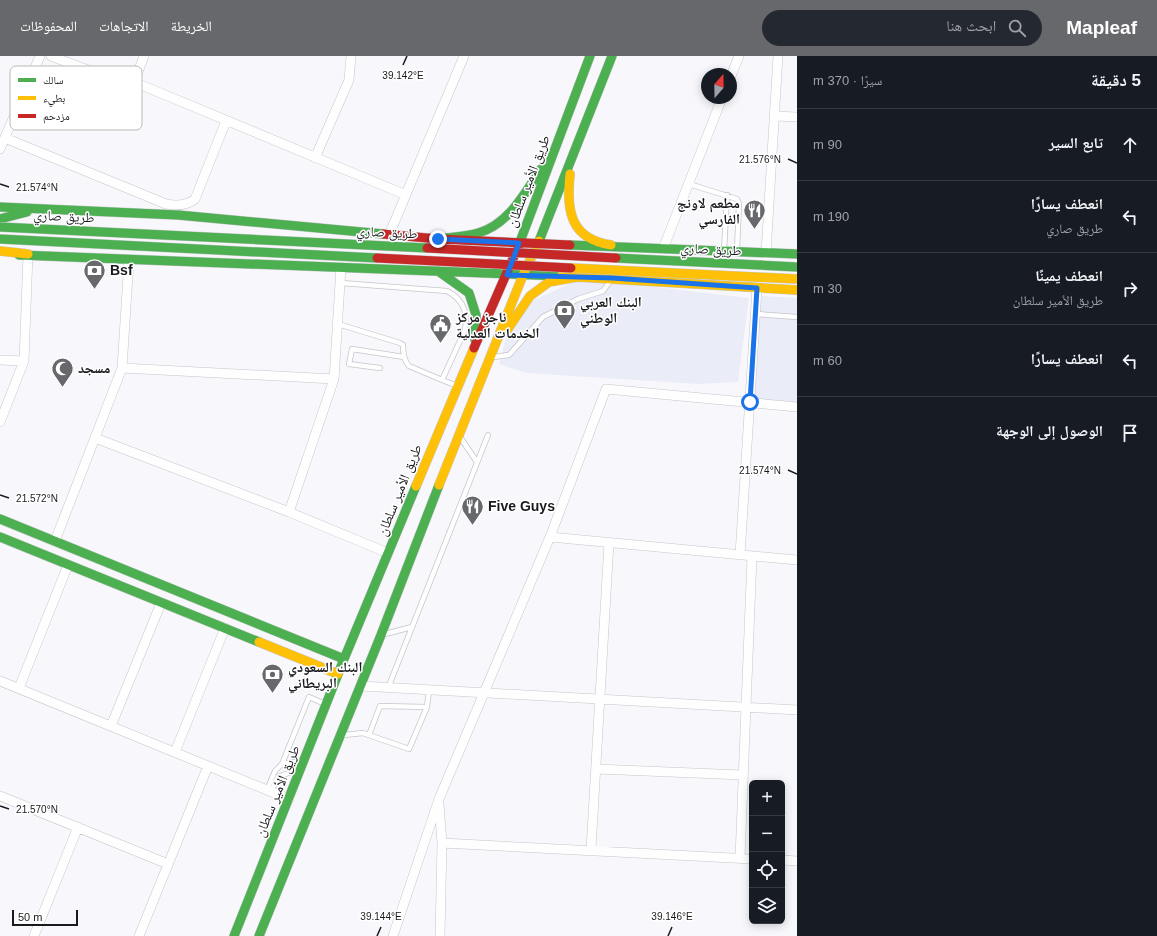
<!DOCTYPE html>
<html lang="ar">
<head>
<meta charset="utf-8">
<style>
  body { margin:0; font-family:Arial,"Noto Naskh Arabic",sans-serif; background:#242831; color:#f1f3f6; direction:rtl }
  .controls { position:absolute; right:12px; bottom:12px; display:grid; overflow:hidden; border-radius:6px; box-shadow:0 2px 10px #0003 }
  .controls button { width:36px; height:36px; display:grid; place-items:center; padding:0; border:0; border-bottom:1px solid #363941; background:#171b24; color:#f1f3f6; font:20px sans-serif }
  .compass { position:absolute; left:701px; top:12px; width:36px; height:36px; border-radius:50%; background:#171b24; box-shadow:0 2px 10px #0003; rotate:20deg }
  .scale { position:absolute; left:12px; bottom:10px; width:66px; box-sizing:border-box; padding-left:4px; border:2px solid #191a1d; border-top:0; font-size:11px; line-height:14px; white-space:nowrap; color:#191a1d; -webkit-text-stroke:3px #fff; paint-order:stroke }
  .stop { position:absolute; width:12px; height:12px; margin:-9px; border:3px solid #1a73e8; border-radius:50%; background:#fff }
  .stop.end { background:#1a73e8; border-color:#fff; box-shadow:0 1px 4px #0008 }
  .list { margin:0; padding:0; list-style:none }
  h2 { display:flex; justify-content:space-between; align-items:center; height:52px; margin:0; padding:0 16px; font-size:17px }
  h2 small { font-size:13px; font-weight:400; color:#9ea1a6 }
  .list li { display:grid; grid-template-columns:26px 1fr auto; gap:12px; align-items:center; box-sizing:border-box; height:72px; padding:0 16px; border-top:1px solid #363941 }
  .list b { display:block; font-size:15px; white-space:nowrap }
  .list p { margin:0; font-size:13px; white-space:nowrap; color:#9ea1a6 }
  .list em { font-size:13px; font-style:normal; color:#9ea1a6 }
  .icon { flex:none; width:22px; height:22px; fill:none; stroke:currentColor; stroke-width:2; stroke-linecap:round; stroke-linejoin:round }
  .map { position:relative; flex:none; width:797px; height:880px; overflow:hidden; direction:ltr }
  header { display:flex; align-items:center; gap:24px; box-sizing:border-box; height:56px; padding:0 20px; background:#67686b; color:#fff }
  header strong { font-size:19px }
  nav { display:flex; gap:22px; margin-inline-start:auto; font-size:14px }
  .search { width:280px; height:36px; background:#242831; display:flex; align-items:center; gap:10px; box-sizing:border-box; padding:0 14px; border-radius:22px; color:#9ea1a6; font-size:15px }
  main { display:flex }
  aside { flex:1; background:#171b24 }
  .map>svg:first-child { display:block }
  .built { fill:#eaecf8 }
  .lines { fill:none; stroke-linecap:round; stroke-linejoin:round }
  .lane-casing { stroke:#c5c6ca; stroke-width:6 }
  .street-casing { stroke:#c5c6ca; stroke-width:10 }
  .fast-casing { stroke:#c5c6ca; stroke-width:10 }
  .slow-casing { stroke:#c5c6ca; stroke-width:10 }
  .jam-casing { stroke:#c5c6ca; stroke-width:10 }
  .lane { stroke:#fefeff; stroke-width:4.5 }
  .street { stroke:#fefeff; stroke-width:9 }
  .fast { stroke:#4caf50; stroke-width:9 }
  .slow { stroke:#ffc107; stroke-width:9 }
  .jam { stroke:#c62828; stroke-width:9 }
  .fast-bridge-casing { stroke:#c5c6ca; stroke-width:10; stroke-linecap:butt }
  .slow-bridge-casing { stroke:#c5c6ca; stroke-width:10; stroke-linecap:butt }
  .jam-bridge-casing { stroke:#c5c6ca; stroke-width:10; stroke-linecap:butt }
  .fast-bridge { stroke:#4caf50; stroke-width:9 }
  .slow-bridge { stroke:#ffc107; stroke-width:9 }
  .jam-bridge { stroke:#c62828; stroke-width:9 }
  .route { stroke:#1a73e8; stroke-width:5 }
  .ticks { fill:none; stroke:#191a1d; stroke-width:1.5 }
  .labels { text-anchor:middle; stroke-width:3; stroke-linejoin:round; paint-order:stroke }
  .street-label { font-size:14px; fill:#191a1d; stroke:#fff }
  .poi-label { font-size:14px; font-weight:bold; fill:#191a1d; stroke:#fff; text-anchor:start }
  .key { fill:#fff; stroke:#bababb; stroke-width:1 }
  .key-label { font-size:11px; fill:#191a1d }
  .ticks-label { font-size:10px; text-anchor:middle; fill:#191a1d; stroke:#fff; stroke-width:3; stroke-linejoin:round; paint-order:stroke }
</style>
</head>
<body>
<header>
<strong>Mapleaf</strong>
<div class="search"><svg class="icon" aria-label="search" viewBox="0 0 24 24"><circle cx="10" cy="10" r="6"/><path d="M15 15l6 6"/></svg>ابحث هنا</div>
<nav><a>الخريطة</a><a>الاتجاهات</a><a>المحفوظات</a></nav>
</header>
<main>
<aside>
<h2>5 دقيقة<small>سيرًا · 370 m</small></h2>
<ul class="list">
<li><svg class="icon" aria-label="ahead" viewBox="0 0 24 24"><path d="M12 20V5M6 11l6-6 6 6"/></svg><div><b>تابع السير</b></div><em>90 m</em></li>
<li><svg class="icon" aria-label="left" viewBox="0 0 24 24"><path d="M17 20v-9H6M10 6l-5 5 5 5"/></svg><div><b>انعطف يسارًا</b><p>طريق صاري</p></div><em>190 m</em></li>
<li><svg class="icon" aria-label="right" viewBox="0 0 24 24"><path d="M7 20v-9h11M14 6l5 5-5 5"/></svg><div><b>انعطف يمينًا</b><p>طريق الأمير سلطان</p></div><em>30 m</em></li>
<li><svg class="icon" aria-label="left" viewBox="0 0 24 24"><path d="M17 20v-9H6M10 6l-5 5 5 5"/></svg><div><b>انعطف يسارًا</b></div><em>60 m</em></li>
<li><svg class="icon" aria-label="arrive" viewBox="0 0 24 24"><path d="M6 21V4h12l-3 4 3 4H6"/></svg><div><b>الوصول إلى الوجهة</b></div></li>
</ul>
</aside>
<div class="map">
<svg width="797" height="880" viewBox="0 0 797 880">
  <rect width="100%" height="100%" fill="#f8f8fc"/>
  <!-- built -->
  <path class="built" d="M574 226 623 227 749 242 738 326 698 328 526 317 499 308 511 263 534 244Z
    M760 240 797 242V347L753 343Z"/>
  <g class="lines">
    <defs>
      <path id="lane" d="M689 128 737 143 739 148 737 194
        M724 195 727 139
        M756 258 797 261
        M338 268 400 287 403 289C403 297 404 305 409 310L442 324 465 274C468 257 463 243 447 235L341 227
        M493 301 509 299 543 261 578 243 603 235 611 224
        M380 312 349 308 352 293 404 301
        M442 324 455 329
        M460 381 477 406
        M385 578 412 571
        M388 632 488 379
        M427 651 429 634
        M344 679 363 677 409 693 427 651 380 650 369 679
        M282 708 302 705
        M267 734 275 715 282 708 309 641 325 648
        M271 736 278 721 296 714"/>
      <path id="street" d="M51 0 127 29 134 26 144 0
        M731 20 739 0
        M134 26 406 139
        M775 60 797 61
        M5 82 166 148C176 150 186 150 195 143L226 65
        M0 93 40 0
        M315 102 349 24 351 0
        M389 179 464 0
        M663 193 722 42
        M766 197 778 0
        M0 304 24 305
        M122 312 334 323
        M0 366 24 305 28 198
        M95 382 289 456 388 497
        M289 456 334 323 341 211
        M550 481 797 504
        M55 485 122 312 129 204
        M740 499 757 232
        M0 625 289 743
        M361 630 797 654
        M19 632 68 509
        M111 670 161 547
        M175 696 225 572
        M596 713 743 719
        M0 740 168 808
        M439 748 442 787 440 880
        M442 787 752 803
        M591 793 609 487
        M740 802 752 500
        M782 804 797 805
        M34 880 78 771
        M139 880 208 710
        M393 880 439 743 550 481 606 333 797 351"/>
      <path id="fast" d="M0 151 178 159 383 178
        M0 163 27 156
        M438 183C451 181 465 181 478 177 508 169 525 137 541 113
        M539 185 612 0
        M570 189 797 198
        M518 191 590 0
        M19 199 561 220
        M438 215 469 237 476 259 475 284
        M0 463 344 603
        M0 481 259 586
        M234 880 344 603 416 430
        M259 880 381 579 439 429"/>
      <path id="slow" d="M570 118C566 154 570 183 611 189
        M0 195 28 198
        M561 220 797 234
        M507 274 530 240 549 226 577 221
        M439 429 523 219 539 185
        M416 430 474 292
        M259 586 338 618"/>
      <path id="jam" d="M383 178 438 183 570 189
        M474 292 518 191"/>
    </defs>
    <!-- lane casing -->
    <use href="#lane" class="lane-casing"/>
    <!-- street casing -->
    <use href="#street" class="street-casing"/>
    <!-- fast casing -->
    <use href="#fast" class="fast-casing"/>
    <!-- slow casing -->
    <use href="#slow" class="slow-casing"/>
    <!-- jam casing -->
    <use href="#jam" class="jam-casing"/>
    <!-- lane -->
    <use href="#lane" class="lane"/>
    <!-- street -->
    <use href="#street" class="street"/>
    <!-- fast -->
    <use href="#fast" class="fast"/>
    <!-- slow -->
    <use href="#slow" class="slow"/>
    <!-- jam -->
    <use href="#jam" class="jam"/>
    <defs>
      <path id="fast-bridge" d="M0 171 427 192
        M0 183 377 202
        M616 202 797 211"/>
      <path id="slow-bridge" d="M571 212 797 223"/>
      <path id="jam-bridge" d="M427 192 616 202
        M377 202 571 212"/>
    </defs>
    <!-- fast-bridge casing -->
    <use href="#fast-bridge" class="fast-bridge-casing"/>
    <!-- slow-bridge casing -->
    <use href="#slow-bridge" class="slow-bridge-casing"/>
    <!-- jam-bridge casing -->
    <use href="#jam-bridge" class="jam-bridge-casing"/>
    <!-- fast-bridge -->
    <use href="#fast-bridge" class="fast-bridge"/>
    <!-- slow-bridge -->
    <use href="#slow-bridge" class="slow-bridge"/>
    <!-- jam-bridge -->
    <use href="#jam-bridge" class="jam-bridge"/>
  </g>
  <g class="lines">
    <!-- route -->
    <path class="route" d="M438 183 519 187 507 219 612 222 757 232 750 346"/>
  </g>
  <!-- ticks -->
  <path class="ticks" d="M403 9 407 0M788 103 797 107M0 128 9 131M788 414 797 418M0 439 9 442M0 750 9 753M377 880 381 871M668 880 672 871"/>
  <!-- icons -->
  <defs>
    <symbol id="restaurant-pin" viewBox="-11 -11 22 30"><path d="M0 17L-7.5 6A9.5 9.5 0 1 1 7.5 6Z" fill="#67686b" stroke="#fff"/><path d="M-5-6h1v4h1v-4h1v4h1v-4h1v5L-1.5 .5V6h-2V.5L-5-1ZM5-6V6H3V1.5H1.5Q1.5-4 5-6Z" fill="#fff"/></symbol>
    <symbol id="bank-pin" viewBox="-11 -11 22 30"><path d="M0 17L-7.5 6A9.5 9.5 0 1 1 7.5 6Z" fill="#67686b" stroke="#fff"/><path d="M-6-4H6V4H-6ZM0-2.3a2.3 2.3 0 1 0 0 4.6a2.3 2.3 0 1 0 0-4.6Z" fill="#fff"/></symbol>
    <symbol id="civic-pin" viewBox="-11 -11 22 30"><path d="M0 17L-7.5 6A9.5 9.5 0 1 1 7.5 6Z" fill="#67686b" stroke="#fff"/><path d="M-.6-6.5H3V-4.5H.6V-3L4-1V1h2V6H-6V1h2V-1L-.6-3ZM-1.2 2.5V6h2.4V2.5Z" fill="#fff"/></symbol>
    <symbol id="mosque-pin" viewBox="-11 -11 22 30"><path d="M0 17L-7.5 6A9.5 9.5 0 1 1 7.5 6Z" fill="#67686b" stroke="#fff"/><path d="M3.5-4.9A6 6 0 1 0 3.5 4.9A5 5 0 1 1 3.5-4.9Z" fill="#fff"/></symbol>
  </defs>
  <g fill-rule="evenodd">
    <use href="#restaurant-pin" x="742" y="142" width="25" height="34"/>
    <use href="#bank-pin" x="82" y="202" width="25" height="34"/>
    <use href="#bank-pin" x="552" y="242" width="25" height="34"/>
    <use href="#civic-pin" x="428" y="256" width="25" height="34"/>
    <use href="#mosque-pin" x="50" y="300" width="25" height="34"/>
    <use href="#restaurant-pin" x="460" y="438" width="25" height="34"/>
    <use href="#bank-pin" x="260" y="606" width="25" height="34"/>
  </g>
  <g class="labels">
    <!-- street labels -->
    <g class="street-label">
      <text transform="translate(528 125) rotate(-69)" y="5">طريق الأمير سلطان</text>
      <text transform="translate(64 160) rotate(3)" y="5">طريق صاري</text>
      <text transform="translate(387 176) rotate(3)" y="5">طريق صاري</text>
      <text transform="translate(711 193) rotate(3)" y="5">طريق صاري</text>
      <text transform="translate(399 434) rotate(-68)" y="5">طريق الأمير سلطان</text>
      <text transform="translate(277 735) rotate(-68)" y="5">طريق الأمير سلطان</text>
    </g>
    <!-- poi labels -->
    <g class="poi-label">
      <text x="740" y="152" text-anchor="end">مطعم لاونج<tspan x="740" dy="16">الفارسي</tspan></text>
      <text x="110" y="219">Bsf</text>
      <text x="580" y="251">البنك العربي<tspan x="580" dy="16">الوطني</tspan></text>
      <text x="456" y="266">ناجز مركز<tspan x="456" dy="16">الخدمات العدلية</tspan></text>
      <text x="78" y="317">مسجد</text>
      <text x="488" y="455">Five Guys</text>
      <text x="288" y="616">البنك السعودي<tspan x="288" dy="16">البريطاني</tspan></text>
    </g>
  </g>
  <!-- legend -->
  <rect x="10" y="10" width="132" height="64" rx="6" class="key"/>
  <rect x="18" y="22" width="18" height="4" fill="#4caf50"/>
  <rect x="18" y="40" width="18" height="4" fill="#ffc107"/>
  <rect x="18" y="58" width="18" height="4" fill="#c62828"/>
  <g class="key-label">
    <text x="43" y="28">سالك</text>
    <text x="43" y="46">بطيء</text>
    <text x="43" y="64">مزدحم</text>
  </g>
  <g class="ticks-label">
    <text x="403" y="23">39.142°E</text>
    <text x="760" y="107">21.576°N</text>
    <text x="37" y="135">21.574°N</text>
    <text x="760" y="418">21.574°N</text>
    <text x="37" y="446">21.572°N</text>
    <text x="37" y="757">21.570°N</text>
    <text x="381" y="864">39.144°E</text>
    <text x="672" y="864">39.146°E</text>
  </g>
</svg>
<div class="controls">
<button>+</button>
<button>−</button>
<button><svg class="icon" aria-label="locate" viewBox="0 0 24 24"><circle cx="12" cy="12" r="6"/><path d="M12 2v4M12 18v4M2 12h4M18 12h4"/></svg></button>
<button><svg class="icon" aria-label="layers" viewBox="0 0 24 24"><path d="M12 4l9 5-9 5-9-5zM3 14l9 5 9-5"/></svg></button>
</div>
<svg class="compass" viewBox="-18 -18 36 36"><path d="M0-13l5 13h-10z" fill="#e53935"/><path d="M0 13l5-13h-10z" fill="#9ea1a6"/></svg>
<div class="scale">50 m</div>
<div class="stop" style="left:750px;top:346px"></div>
<div class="stop end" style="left:438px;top:183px"></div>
</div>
</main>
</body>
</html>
